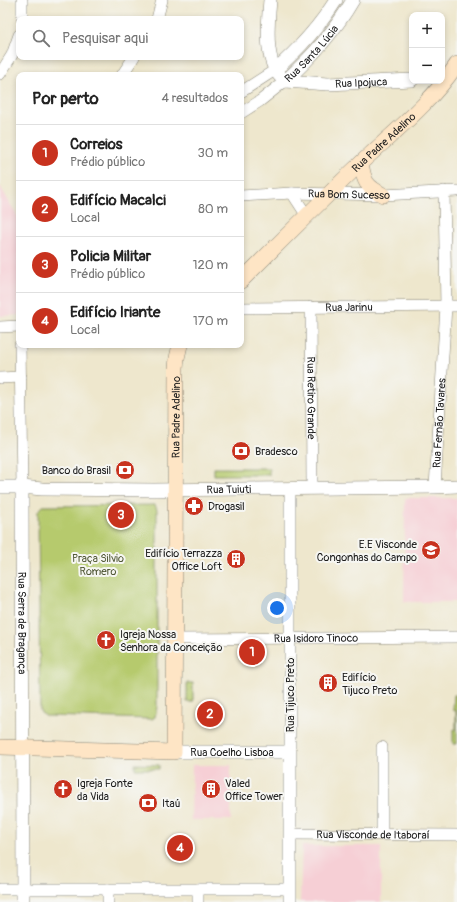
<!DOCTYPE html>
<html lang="pt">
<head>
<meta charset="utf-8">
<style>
  body { margin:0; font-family:Pangolin,sans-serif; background:#f6f6f6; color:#222 }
  .controls { position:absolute; right:12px; top:12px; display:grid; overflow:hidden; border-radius:8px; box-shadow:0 2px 6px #0003 }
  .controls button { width:36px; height:36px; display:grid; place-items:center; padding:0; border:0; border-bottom:1px solid #e0e0e0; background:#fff; color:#222; font:20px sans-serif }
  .you { position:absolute; left:277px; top:608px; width:14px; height:14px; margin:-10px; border:3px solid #fff; border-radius:50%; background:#1a73e8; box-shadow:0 0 0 6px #1a73e833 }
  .badge { display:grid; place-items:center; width:26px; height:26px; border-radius:50%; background:#c8321e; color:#fff; font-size:13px; font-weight:700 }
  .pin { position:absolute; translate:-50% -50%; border:2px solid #fff; box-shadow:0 1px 4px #0006 }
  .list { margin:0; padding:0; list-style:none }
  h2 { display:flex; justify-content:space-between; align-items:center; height:52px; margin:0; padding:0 16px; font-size:17px }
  h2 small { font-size:13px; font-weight:400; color:#767676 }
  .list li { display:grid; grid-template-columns:26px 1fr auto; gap:12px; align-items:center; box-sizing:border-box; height:56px; padding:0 16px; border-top:1px solid #e0e0e0 }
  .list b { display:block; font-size:15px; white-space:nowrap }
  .list p { margin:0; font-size:13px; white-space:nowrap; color:#767676 }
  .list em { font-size:13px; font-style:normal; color:#767676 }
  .icon { flex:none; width:22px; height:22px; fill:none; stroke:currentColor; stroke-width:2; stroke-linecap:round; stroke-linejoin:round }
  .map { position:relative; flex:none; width:457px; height:902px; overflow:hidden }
  .search { position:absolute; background:#fff; box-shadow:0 2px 6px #0003; left:16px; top:16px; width:228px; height:44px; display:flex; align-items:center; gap:10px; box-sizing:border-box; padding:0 14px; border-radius:8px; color:#767676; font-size:15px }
  .panel { position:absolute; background:#fff; box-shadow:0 2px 6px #0003; left:16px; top:72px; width:228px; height:276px; border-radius:8px }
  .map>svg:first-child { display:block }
  .built { fill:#f6cfd5 }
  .green { fill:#b6ca6d; stroke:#697344 }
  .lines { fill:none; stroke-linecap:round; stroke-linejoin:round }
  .minor-casing { stroke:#858274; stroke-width:12 }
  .tertiary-casing { stroke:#858274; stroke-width:14 }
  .secondary-casing { stroke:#858274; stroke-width:16 }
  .minor { stroke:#fff; stroke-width:11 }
  .tertiary { stroke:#fff; stroke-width:13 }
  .secondary { stroke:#fee5c5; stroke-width:15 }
  .labels { text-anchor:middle; stroke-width:4; stroke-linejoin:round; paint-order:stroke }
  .street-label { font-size:11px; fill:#1c1c1c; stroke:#f6f6f2 }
  .poi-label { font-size:11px; fill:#1c1c1c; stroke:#f6f6f2; text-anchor:start }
  .park-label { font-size:11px; fill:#525938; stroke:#f6f6f2 }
</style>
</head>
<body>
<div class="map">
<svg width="457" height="902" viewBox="0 0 457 902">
  <rect width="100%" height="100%" fill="#f6f6f2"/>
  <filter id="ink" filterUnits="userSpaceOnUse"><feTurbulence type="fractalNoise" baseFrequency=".025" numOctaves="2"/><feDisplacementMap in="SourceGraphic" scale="8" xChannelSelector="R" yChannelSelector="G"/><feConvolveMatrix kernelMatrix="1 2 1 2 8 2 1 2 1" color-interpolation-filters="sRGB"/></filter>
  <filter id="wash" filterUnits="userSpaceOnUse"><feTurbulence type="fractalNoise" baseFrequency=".012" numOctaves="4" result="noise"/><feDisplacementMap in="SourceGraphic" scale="16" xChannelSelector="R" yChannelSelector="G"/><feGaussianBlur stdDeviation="0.9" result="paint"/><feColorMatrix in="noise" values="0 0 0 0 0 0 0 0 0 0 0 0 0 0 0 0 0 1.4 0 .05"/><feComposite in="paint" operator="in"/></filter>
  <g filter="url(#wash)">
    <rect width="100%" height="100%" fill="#eee7cd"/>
    <!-- built -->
    <path class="built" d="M0 186 19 219V315L0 316Z
      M405 498H457V602H404Z
      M192 765H231V820H191Z
      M302 846H381V902H300Z"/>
    <!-- green -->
    <path class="green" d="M214 468H269V475H214Z
      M155 505 157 510V707L155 717 152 719 46 716 41 713 40 710 38 511 43 506Z
      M187 683H193V702H187Z
      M454 695H457V744H453V730L456 729V711L453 710Z
      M135 764 159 765V769H135Z"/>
  </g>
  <g filter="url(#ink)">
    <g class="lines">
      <defs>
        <g id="minor">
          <path d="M22 19V0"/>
          <path d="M157 19 162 0"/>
          <path d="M0 74 12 55 19 35"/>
          <path d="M122 75 134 57"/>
          <path d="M241 92 275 70"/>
          <path d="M241 113 260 101 285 81"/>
          <path d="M292 193 307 216"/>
          <path id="s1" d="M241 196 292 193 383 195 457 191"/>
          <path id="s2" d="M311 307 312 488"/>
          <path id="s3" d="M241 308 457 306"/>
          <path d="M0 327 19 326"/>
          <path d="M20 345 22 487"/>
          <path d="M0 378 21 377"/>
          <path id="s4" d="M435 487 446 306 444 191"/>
          <path id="s5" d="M174 639 457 637"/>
          <path d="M382 747V835"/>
          <path d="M290 752V488"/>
          <path id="s6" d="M290 834 457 835"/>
          <path d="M0 889H290"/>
          <path d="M108 889V902"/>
          <path d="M198 889V902"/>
        </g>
        <g id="tertiary">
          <path id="s7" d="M270 0C268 24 263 65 285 81L328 84 412 80"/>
          <path d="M275 70C299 49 319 27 336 0"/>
          <path id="s8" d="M285 81C311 58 335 31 353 0"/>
          <path id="s9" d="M0 487H22L42 489 154 490 435 487 457 486"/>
          <path id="s10" d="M22 487 23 902"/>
          <path id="s11" d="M174 752H290V902"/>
        </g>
        <g id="secondary">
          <path d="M361 163C364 182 366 186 383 195"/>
          <path id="s12" d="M241 281C281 241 321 201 362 162 395 131 432 102 457 64"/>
          <path id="s13" d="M0 747 174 752 176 368 177 358 180 345"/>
        </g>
      </defs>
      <!-- minor casing -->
      <use href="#minor" class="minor-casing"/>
      <!-- tertiary casing -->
      <use href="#tertiary" class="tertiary-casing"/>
      <!-- secondary casing -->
      <use href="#secondary" class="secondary-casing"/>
      <!-- minor -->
      <use href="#minor" class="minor"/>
      <!-- tertiary -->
      <use href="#tertiary" class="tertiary"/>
      <!-- secondary -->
      <use href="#secondary" class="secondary"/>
    </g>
  </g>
  <!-- icons -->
  <defs>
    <symbol id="bank-disc" viewBox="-11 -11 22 22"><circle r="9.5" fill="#c8321e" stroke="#f6f6f2"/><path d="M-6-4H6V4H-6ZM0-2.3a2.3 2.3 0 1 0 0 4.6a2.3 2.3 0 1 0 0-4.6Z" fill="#fff"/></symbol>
    <symbol id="pharmacy-disc" viewBox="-11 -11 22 22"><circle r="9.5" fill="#c8321e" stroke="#f6f6f2"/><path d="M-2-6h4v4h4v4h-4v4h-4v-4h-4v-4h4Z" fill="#fff"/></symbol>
    <symbol id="school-disc" viewBox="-11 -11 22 22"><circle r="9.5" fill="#c8321e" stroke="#f6f6f2"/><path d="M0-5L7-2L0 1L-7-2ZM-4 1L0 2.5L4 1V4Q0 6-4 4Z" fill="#fff"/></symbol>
    <symbol id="building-disc" viewBox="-11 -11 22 22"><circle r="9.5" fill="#c8321e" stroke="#f6f6f2"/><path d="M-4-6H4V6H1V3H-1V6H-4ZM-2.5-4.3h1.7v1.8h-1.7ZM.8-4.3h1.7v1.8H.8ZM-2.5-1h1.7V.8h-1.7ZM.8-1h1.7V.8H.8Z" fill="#fff"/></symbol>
    <symbol id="church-disc" viewBox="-11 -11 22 22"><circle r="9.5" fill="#c8321e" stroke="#f6f6f2"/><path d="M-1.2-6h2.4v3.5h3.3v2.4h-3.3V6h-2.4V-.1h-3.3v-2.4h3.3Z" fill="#fff"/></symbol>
  </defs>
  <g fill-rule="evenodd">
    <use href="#bank-disc" x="230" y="440" width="22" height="22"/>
    <use href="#bank-disc" x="114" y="459" width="22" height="22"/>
    <use href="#pharmacy-disc" x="183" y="495" width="22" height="22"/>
    <use href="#school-disc" x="420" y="539" width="22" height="22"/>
    <use href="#building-disc" x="225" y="548" width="22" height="22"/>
    <use href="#church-disc" x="95" y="629" width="22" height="22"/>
    <use href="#building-disc" x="317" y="672" width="22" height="22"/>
    <use href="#church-disc" x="52" y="778" width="22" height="22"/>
    <use href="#building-disc" x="200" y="778" width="22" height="22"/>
    <use href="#bank-disc" x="137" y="792" width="22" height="22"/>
  </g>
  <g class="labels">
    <!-- street labels -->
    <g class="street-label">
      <text dy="4" stroke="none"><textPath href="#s8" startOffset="38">Rua Santa Lúcia</textPath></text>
      <text dy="4" stroke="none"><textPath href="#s7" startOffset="162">Rua Ipojuca</textPath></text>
      <text dy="4" stroke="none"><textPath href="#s12" startOffset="199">Rua Padre Adelino</textPath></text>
      <text dy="4" stroke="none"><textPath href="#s1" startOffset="108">Rua Bom Sucesso</textPath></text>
      <text dy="4" stroke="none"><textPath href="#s3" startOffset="108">Rua Jarinu</textPath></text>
      <text dy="4" stroke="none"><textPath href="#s2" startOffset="91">Rua Retiro Grande</textPath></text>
      <text dy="4" stroke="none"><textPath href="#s13" startOffset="509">Rua Padre Adelino</textPath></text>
      <text dy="4" stroke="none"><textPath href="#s4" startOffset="64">Rua Fernão Tavares</textPath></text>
      <text dy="4" stroke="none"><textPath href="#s9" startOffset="229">Rua Tuiuti</textPath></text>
      <text dy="4" stroke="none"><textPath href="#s10" startOffset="136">Rua Serra de Bragança</textPath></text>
      <text dy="4" stroke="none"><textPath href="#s5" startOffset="142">Rua Isidoro Tinoco</textPath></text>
      <text transform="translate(290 695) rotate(-90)" y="4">Rua Tijuco Preto</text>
      <text dy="4" stroke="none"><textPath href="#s11" startOffset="58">Rua Coelho Lisboa</textPath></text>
      <text dy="4" stroke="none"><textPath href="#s6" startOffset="83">Rua Visconde de Itaboraí</textPath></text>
    </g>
    <!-- poi labels -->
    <g class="poi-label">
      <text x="255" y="455">Bradesco</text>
      <text x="111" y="474" text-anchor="end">Banco do Brasil</text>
      <text x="208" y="510">Drogasil</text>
      <text x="417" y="548" text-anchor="end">E.E Visconde<tspan x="417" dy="13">Congonhas do Campo</tspan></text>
      <text x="222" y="557" text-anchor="end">Edifício Terrazza<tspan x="222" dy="13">Office Loft</tspan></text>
      <text x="120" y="638">Igreja Nossa<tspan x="120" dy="13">Senhora da Conceição</tspan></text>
      <text x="342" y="681">Edifício<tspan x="342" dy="13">Tijuco Preto</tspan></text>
      <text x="77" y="787">Igreja Fonte<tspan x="77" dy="13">da Vida</tspan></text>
      <text x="225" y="787">Valed<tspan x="225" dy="13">Office Tower</tspan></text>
      <text x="162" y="807">Itaú</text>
    </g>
    <!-- park labels -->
    <g class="park-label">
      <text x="98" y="562">Praça Silvio<tspan x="98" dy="13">Romero</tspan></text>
    </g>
  </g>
</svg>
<div class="controls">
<button>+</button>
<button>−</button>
</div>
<div class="you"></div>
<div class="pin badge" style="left:252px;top:652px">1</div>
<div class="pin badge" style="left:210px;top:714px">2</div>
<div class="pin badge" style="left:121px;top:515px">3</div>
<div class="pin badge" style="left:180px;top:848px">4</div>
<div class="search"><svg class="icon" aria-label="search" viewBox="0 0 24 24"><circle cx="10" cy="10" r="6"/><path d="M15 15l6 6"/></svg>Pesquisar aqui</div>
<section class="panel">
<h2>Por perto<small>4 resultados</small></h2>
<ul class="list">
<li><span class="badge">1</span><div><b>Correios</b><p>Prédio público</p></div><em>30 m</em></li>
<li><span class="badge">2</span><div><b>Edifício Macalci</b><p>Local</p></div><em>80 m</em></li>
<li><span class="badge">3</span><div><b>Policia Militar</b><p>Prédio público</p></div><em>120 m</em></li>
<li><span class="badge">4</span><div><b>Edifício Iriante</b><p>Local</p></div><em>170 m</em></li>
</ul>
</section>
</div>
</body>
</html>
